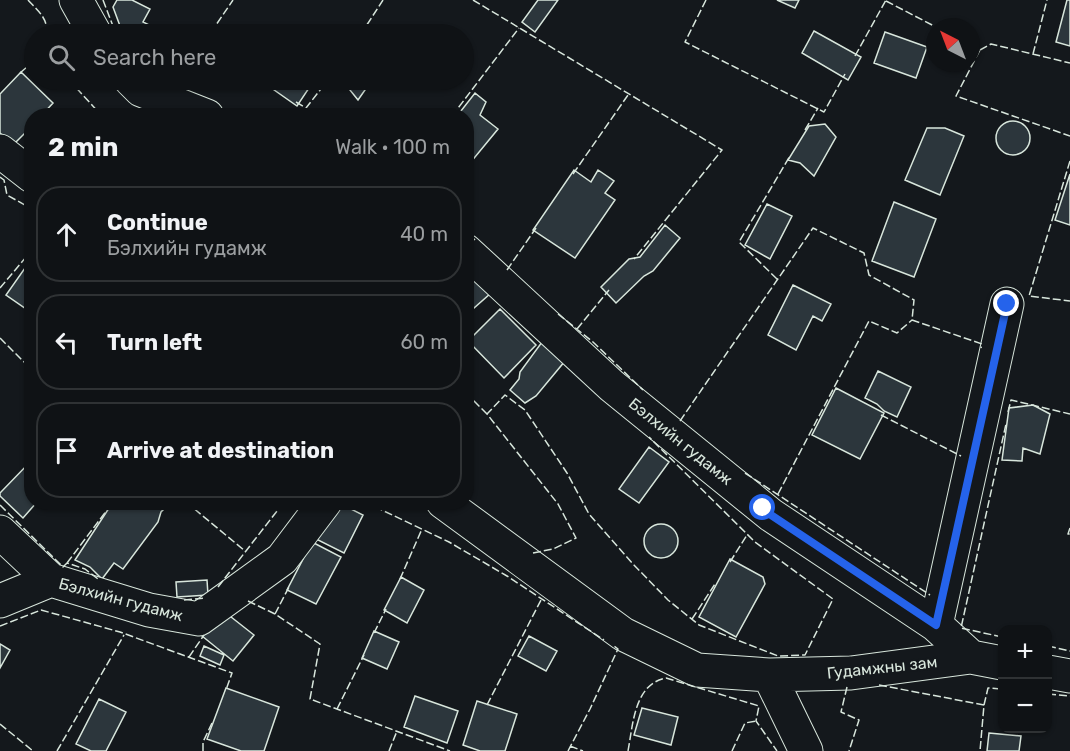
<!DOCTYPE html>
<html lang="en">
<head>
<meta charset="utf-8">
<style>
  body { margin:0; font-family:Rubik,sans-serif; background:#181b1e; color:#f1f3f6 }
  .controls { position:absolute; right:18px; bottom:18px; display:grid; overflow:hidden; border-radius:12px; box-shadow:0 2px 4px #0004 }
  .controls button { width:54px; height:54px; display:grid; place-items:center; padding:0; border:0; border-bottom:2px solid #2f3234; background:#0f1215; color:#f1f3f6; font:30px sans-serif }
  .compass { position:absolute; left:926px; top:18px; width:54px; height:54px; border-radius:50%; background:#0f1215; box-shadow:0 2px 4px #0004; rotate:318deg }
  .stop { position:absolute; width:18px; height:18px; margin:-14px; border:4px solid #2563eb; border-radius:50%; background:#fff }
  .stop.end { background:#2563eb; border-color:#fff; box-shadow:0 2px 6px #0008 }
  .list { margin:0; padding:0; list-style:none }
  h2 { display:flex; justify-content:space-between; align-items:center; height:78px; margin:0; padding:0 24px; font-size:26px }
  h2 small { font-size:20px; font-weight:400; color:#9b9ea0 }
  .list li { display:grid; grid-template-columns:39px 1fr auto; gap:18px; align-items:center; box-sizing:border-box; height:96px; margin:0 12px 12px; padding:0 12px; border:2px solid #2f3234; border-radius:24px }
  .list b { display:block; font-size:22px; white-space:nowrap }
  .list p { margin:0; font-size:20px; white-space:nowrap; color:#9b9ea0 }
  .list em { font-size:20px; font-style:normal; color:#9b9ea0 }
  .icon { flex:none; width:33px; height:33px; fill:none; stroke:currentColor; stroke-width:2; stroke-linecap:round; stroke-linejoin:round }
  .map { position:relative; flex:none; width:1070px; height:751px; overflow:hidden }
  .search { position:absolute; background:#0f1215; box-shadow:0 2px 4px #0004; left:24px; top:24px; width:450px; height:66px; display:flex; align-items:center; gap:15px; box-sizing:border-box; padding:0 21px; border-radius:33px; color:#9b9ea0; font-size:22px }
  .panel { position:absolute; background:#0f1215; box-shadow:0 2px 4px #0004; left:24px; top:108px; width:450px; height:402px; border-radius:24px }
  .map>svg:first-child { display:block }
  .building { fill:#2c363c; stroke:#d8e6dc; stroke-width:1.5 }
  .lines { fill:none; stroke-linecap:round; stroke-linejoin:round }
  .minor-casing { stroke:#d8e6dc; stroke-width:35 }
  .minor { stroke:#14181c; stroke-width:33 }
  .fence { stroke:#d8e6dc; stroke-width:1.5; stroke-dasharray:8 3; stroke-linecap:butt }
  .route { stroke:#2563eb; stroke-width:8 }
  .labels { text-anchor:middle; stroke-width:4.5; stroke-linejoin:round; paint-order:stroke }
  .street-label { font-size:16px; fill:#d8e6dc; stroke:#14181c }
</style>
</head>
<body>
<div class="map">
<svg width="1070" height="751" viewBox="0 0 1070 751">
  <rect width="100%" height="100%" fill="#14181c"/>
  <!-- building -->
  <path class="building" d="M117 0H132L150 9 143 22 161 31 159 34H123L113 7Z
    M538 0H558L535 32 522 22Z
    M777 0H799L795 8Z
    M1067 0H1070V46L1056 42Z
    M814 31 861 57 848 80 802 53Z
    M885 32 927 47 916 78 874 63Z
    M21 72 53 103 41 116H32V126L13 145 0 133V94Z
    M260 80H297L309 88 297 106Z
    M339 80H372L358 100 346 85Z
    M475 93 486 102 480 115 498 129 466 168V116H457Z
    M996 138a17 17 0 1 1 34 0a17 17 0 1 1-34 0Z
    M825 124 836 137 814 176 800 163 788 160 809 126Z
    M927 128H945L964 136 940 195 905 180Z
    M574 170 591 182 598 170 614 181 605 193 615 200 575 258 533 230Z
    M1070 174V225L1055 220Z
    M894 202 936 219 914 277 872 261Z
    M767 204 792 216 770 259 745 245Z
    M665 225 680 238 653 271 644 276 616 303 601 287 629 259 640 257Z
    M32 258V313L6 295Z
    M466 271 491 293 466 315Z
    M793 285 831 304 822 321 813 316 796 350 768 335Z
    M500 309 536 345 504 378 468 341Z
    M542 342 565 361 536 396 525 403 510 390 519 379 520 372Z
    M878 371 911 387 897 417 884 411 877 404 865 398Z
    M836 388 884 413 860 459 812 435Z
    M1033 405 1050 414 1040 454 1023 448 1022 461 1002 460 1009 408Z
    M649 447 669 462 639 503 619 489Z
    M31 461 32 502H37L23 518 0 496V493Z
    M113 502H171L161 512 158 522 123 569 114 563 102 579 90 567 75 560Z
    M337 502 363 515 344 553 316 539Z
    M644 541a17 17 0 1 1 34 0a17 17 0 1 1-34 0Z
    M312 542 341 557 316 604 287 590Z
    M730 559 763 577 765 584 736 637 699 617Z
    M401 577 424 590 407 623 384 610Z
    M207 580 208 595 177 597 176 582Z
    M226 613 254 635 233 661 202 636 216 618Z
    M374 631 399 642 387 669 362 658Z
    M529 636 557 651 546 671 518 656Z
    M0 644 10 650 0 668Z
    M204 646 224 655 220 665 200 656Z
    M226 688 279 707 264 751H241L207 739Z
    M415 696 458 711 447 743 404 727Z
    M99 699 126 712 106 751H91L76 744Z
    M477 701 517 714 505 751H480L463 745Z
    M642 708 678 717 671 745 634 735Z
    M989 733 1021 736 1019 751H987Z"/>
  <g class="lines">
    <defs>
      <path id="minor" d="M76 0 95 34
        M131 80 141 90 207 116
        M0 151 32 176
        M466 251 612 386 771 515 936 625 971 657 1002 663
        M443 502 623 634 697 670 769 675 851 673 971 657
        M0 532 51 580 149 610 199 619 282 559 325 502
        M0 601 51 580
        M936 625 1007 304
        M1048 672 1070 676
        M769 675 806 751"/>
    </defs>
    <!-- minor casing -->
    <use href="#minor" class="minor-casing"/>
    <!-- minor -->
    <use href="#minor" class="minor"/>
    <!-- fence -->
    <path class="fence" d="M28 0C38 11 49 19 46 34
      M103 0 116 34
      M473 0 722 150 634 259
      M706 0 685 42 824 112 845 74
      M886 1 936 27
      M214 34 216 25 233 0
      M361 34 383 0
      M971 45 980 50 956 96 1070 136
      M980 50 991 44 1070 63
      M1033 54 1047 0
      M855 56 886 0
      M20 73 34 61
      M69 80 102 116
      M296 102 306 108 328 80
      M306 108 318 116
      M452 116 519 28
      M805 130 818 108
      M1070 161 1029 296 1070 301
      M573 174 628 95
      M0 177 4 180 7 195 32 209
      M466 231 475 240
      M507 270 536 228
      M777 279 739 242 790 156
      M0 288 32 250
      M558 314 593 342 643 390
      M577 329 609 290
      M0 338 32 370
      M466 393 487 414
      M1008 412 1011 400 1070 414
      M881 415 961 456
      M680 421 813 228 864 253 869 275 914 300 912 320 982 344 981 348
      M745 473 930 595
      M778 494 869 321 897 333 912 320
      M186 502 245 551
      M365 502 449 542 507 576 604 640
      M0 505 63 567 67 563 85 569 98 579
      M1070 528 1068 534H1070
      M533 553 553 549 576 538 558 504 487 414 505 395 525 410 567 473 589 514 633 564 668 600 699 625 778 656 805 655 833 599 755 542 649 437
      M730 562 747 535
      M67 563 107 510
      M400 579 422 529
      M218 587 284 502
      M184 600 205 598
      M248 601 275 614 320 644 310 699 450 751
      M275 614 289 587
      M692 619 715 584
      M0 626 41 610 120 632 232 673 226 690
      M374 633 386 609
      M1002 637 961 628 1006 424
      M1048 646 1070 651
      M189 657 204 635
      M879 685 984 705 980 751
      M847 687 841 712 859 720 849 751
      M1048 694 1070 696
      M487 705 541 600
      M984 705 988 688 1002 689
      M337 709 364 655
      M0 724 33 751
      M570 746 583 751
      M57 751 124 635
      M203 751V742L212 723
      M389 751 397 731
      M568 751 590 709 618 649 614 646
      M628 751C633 725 634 684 666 678L759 706 756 721 777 751
      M732 751 745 723 756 721"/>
  </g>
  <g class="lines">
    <!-- route -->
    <path class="route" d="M763 508 771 515 936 625 1007 304"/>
  </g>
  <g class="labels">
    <!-- street labels -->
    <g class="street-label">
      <text transform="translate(681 441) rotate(39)" y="6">Бэлхийн гудамж</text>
      <text transform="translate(121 599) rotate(15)" y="6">Бэлхийн гудамж</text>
      <text transform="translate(882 667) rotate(-6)" y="6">Гудамжны зам</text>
    </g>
  </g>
</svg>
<div class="controls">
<button>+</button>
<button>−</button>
</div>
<svg class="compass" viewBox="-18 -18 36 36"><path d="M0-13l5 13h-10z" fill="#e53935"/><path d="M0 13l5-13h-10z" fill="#9b9ea0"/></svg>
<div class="stop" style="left:763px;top:508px"></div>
<div class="stop end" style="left:1007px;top:304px"></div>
<div class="search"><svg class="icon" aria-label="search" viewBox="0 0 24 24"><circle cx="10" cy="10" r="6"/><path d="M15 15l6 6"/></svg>Search here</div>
<section class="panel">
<h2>2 min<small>Walk · 100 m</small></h2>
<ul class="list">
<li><svg class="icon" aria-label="ahead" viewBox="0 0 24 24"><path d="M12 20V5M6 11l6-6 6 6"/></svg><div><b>Continue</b><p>Бэлхийн гудамж</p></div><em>40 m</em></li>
<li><svg class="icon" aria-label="left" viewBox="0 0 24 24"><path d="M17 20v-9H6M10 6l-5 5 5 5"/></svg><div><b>Turn left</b></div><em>60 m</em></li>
<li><svg class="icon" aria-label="arrive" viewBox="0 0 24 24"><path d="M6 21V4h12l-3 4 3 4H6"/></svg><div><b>Arrive at destination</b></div></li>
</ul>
</section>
</div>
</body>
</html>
